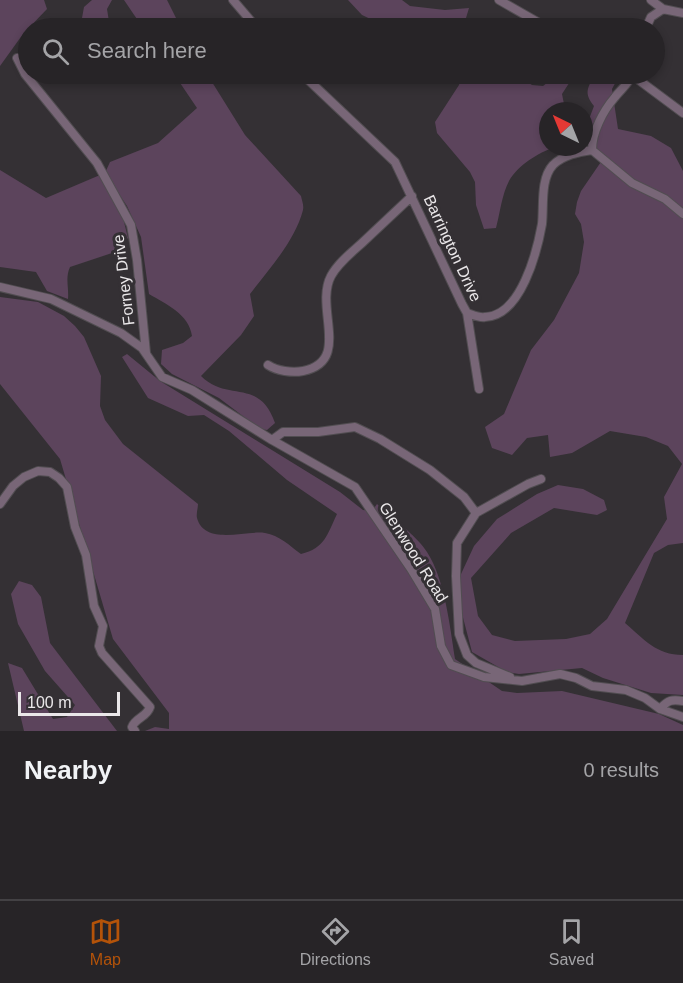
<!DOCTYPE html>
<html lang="en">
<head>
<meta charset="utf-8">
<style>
  body { margin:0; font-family:Helvetica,sans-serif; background:#2f2c2f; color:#f1f3f6 }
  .compass { position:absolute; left:539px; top:102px; width:54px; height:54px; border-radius:50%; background:#272427; box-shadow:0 3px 9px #0003; rotate:317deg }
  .scale { position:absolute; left:18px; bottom:15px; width:102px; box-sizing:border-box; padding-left:6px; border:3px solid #eae7e9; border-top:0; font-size:16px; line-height:21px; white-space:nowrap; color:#eae7e9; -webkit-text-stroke:4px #343034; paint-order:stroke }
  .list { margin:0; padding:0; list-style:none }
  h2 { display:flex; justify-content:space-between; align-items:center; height:78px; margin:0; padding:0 24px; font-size:26px }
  h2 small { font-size:20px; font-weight:400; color:#a4a4a7 }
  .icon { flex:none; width:33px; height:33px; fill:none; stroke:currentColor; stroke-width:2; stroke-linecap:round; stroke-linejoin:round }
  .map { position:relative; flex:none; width:683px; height:731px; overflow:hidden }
  .search { position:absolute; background:#272427; box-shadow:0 3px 9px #0003; left:18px; right:18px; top:18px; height:66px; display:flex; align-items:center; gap:15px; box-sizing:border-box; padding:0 21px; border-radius:33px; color:#a4a4a7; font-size:22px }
  .sheet { height:168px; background:#272427 }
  nav { display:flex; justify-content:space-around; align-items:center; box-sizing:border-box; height:84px; border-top:2px solid #434144; background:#272427; font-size:16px; color:#a4a4a7 }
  nav a { display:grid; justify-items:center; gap:3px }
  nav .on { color:#b45309 }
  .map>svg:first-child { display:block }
  .green { fill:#5c445c }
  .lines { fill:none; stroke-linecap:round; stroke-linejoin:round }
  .minor-casing { stroke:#514d51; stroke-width:10 }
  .minor { stroke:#786677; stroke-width:8 }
  .labels { text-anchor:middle; stroke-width:6; stroke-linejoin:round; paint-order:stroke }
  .street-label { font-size:16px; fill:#eae7e9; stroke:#343034 }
</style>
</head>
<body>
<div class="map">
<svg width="683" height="731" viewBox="0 0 683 731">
  <rect width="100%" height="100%" fill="#343034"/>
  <!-- green -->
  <path class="green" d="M0 0H44L47 9 23 34 0 66Z
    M92 0H112L107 9 110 28H86L82 18 84 7Z
    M124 0H167L181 28H143Z
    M348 0H402L410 6 445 10 469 8 463 28H427L383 25 362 15Z
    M174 74H207L245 135 301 196C302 201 304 205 303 210 295 241 269 269 250 294L254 316 241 335 201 376C228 403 259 377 275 423L267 430 260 429 219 398 172 374 161 364 162 350 183 343 192 336C189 314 166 304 149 294L141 237 127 206 105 173 110 162 158 143 197 108Z
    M461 74H516L532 85 543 86 558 74H575L562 94 564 104 571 111H548V147H555C538 153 518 165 509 181 502 194 500 213 496 228L484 229 476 205 475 182 470 172 437 133 435 122 459 85Z
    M595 74H620L612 89 618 129 651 136 671 148 683 171V543L668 545 654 553 625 623C644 639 656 655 683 655V695L651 693 603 678 582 668 519 674 507 672 472 652 455 587 474 546 497 519 537 494 558 485 583 489 604 500 607 510 597 515 554 508 511 533 471 578 478 616 492 635 515 641 566 639 590 634 607 619 667 519 664 497 682 464 668 446 646 437 610 431 572 453 550 457 548 435 527 438 512 455 492 448 485 427 504 414 531 350 554 320 579 273 584 242 581 224 575 214 577 202 581 191 605 156 584 139V126L586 127 594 106C583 92 588 88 595 74Z
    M0 170 46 198 100 175 122 214 128 238 112 253 70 267C65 278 69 287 68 299L47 291 36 272 0 267Z
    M0 297 38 302 64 316 75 326 84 337 101 376 100 406 105 420 123 444 198 504C198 508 196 514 197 518 205 546 245 530 265 533 279 535 290 546 301 554 325 548 327 535 337 514L287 480 229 431 204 415 188 416 148 398 122 357 127 354 160 381 340 492 363 510 372 511 377 504C391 517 418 537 427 552 445 580 450 627 455 659L502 691 517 693 562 691 659 714 683 725V731H145L155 727 169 729V713L113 639 60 459 0 384Z
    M19 581 32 585 41 597 50 643 117 731H24L8 663 22 668 53 719 67 717 75 705 45 671 18 624 11 594Z"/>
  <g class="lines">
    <defs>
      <path id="minor" d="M233 0 257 28
        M499 0 548 28
        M651 0 663 9 683 13
        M646 28 651 17 663 9
        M17 58 25 74 97 163 131 225 137 260 146 353
        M302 74 395 162 462 304 467 313C473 315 479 318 485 317 521 316 537 252 542 224 544 206 540 179 553 165 563 155 579 152 592 150
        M632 74C630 83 621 89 615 97 603 111 592 132 592 150L632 183 665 199 683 214
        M632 75 683 113
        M0 287 51 299 121 333 142 348 162 377 192 390 272 440 355 487 411 569 435 609 441 646 451 665 484 677 522 681 560 674 576 678 592 686 626 690 645 698 660 709 683 717
        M467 313 479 389
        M268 365C277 371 292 373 303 371 352 361 314 308 331 276 338 263 351 253 362 243 378 228 395 212 412 196
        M272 440 283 432H318L355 427 380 439 430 470 464 497 476 513
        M0 504 13 486 24 477 38 471 50 472 59 478 67 487 75 527 86 555 94 606 103 626 99 646 102 653 150 707C147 717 135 718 132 727L135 731
        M510 677 476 663 467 655 459 634 456 576 457 543 476 513 528 484 541 479
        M660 709C668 700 672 699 683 701"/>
    </defs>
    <!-- minor casing -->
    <use href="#minor" class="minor-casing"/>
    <!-- minor -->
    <use href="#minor" class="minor"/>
  </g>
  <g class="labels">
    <!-- street labels -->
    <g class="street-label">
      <text transform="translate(453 248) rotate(65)" y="6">Barrington Drive</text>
      <text transform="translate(123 280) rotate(-97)" y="6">Forney Drive</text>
      <text transform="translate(414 552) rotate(58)" y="6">Glenwood Road</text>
    </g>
  </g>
</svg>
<svg class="compass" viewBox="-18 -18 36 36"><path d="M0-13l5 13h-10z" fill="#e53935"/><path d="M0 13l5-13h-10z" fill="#a4a4a7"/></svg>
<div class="scale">100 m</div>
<div class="search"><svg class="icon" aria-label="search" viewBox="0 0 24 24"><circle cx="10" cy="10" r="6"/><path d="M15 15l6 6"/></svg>Search here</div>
</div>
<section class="sheet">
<h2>Nearby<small>0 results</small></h2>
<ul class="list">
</ul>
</section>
<nav>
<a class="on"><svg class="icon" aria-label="map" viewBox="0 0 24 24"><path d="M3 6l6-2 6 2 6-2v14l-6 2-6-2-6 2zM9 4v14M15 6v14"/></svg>Map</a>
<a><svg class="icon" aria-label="directions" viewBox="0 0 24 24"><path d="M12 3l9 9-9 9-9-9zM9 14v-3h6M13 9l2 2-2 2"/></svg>Directions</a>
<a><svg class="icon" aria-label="saved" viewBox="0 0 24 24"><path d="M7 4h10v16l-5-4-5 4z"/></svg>Saved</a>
</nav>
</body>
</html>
